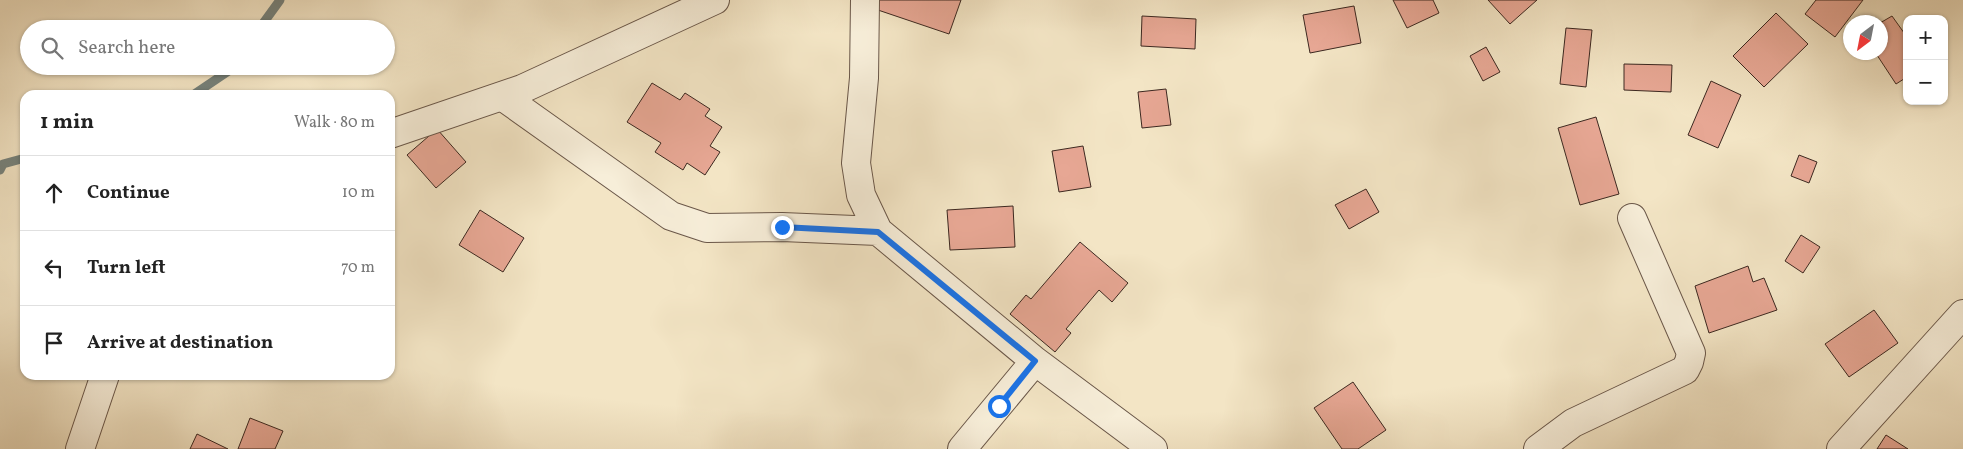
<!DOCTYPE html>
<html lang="en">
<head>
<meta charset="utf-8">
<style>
  body { margin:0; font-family:Vollkorn,serif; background:#f2f2f2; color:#222 }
  .controls { position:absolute; right:15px; top:15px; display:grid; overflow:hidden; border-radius:10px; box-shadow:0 1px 4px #0004 }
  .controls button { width:45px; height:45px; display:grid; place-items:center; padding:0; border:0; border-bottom:1px solid #e0e0e0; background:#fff; color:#222; font:25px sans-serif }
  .compass { position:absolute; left:1843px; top:15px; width:45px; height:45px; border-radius:50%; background:#fff; box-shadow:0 1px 4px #0004; rotate:212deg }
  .stop { position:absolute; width:15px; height:15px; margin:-11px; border:4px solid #1a73e8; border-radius:50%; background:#fff }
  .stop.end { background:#1a73e8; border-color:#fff; box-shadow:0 1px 5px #0008 }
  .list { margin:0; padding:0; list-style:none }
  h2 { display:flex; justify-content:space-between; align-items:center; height:65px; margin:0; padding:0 20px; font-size:21px }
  h2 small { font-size:16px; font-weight:400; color:#767676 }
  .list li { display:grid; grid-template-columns:32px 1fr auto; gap:15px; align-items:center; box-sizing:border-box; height:75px; padding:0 20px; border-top:1px solid #e0e0e0 }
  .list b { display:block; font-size:19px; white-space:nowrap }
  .list em { font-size:16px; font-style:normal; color:#767676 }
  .icon { flex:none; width:28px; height:28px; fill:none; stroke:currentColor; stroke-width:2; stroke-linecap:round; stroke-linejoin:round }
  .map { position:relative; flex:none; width:1963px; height:449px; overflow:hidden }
  .search { position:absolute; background:#fff; box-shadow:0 1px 4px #0004; left:20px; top:20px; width:375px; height:55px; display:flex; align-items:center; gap:12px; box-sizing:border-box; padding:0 18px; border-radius:28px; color:#767676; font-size:19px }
  .panel { position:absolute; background:#fff; box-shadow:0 1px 4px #0004; left:20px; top:90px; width:375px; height:290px; border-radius:15px }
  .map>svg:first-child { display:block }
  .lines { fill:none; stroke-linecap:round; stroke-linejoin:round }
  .stream { stroke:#76827c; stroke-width:9 }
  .building { fill:#e7a794; stroke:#3c2820 }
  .minor-casing { stroke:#6a5749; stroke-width:30 }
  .minor { stroke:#f7eed9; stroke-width:28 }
  .route { stroke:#1a73e8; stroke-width:6 }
</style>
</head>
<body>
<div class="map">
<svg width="1963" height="449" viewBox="0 0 1963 449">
  <rect width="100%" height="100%" fill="#f3e5c5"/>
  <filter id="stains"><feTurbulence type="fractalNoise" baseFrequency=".004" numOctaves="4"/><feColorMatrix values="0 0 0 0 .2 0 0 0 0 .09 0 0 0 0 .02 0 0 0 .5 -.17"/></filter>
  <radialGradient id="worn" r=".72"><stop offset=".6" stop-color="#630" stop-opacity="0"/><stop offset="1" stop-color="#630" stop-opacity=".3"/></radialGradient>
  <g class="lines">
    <!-- stream -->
    <path class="stream" d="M259 29 280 0
      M193 95 230 70 233 66
      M0 170 3 164 25 158"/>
  </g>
  <!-- building -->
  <path class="building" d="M875 0H961L949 34 872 8Z
    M1393 0H1433L1439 13 1407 28Z
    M1488 0H1537L1510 24Z
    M1816 0H1863L1835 37 1805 14Z
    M1354 6 1361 43 1310 53 1303 15Z
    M1776 13 1808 44 1764 87 1733 56Z
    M1142 16 1196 19 1195 49 1141 46Z
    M1892 16 1907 37V77L1896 84 1875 52H1880V23Z
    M1566 28 1592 30 1586 87 1560 84Z
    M1486 47 1500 72 1483 81 1470 56Z
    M1624 64 1672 65 1671 92 1624 90Z
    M1711 81 1741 95 1718 148 1688 135Z
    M652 83 680 100 685 93 710 109 705 116 722 127 710 146 720 152 705 175 687 163 683 170 655 152 661 143 627 122Z
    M1166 89 1171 125 1142 128 1138 92Z
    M1596 117 1619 194 1580 205 1558 128Z
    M437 129 466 162 436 188 407 155Z
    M1083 146 1091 187 1059 192 1052 151Z
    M1799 155 1817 162 1809 183 1791 176Z
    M1366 189 1379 212 1349 229 1335 205Z
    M1013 206 1015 247 950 250 947 210Z
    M480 210 524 238 503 272 459 245Z
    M1801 235 1820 247 1803 273 1785 261Z
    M1080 242 1128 283 1112 302 1099 290 1066 329 1071 333 1055 352 1010 314 1026 295 1031 299Z
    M1748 266 1753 282 1764 278 1777 310 1709 333 1695 286Z
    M1874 310 1898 343 1849 377 1825 344Z
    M1353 382 1386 430 1358 449H1342L1314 408Z
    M250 418 283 431 275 449H238Z
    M197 434 228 449H190Z
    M1886 435 1908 449H1877Z"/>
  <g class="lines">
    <defs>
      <path id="minor" d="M865 0 864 78 856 163 861 195 878 231 1035 361
        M502 96 671 216 707 228 782 227 878 231
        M390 134 522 89 715 0
        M80 449 105 375
        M962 449 1035 361 1153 449
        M1538 449 1573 423 1685 370 1689 362 1691 353 1632 218
        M1841 449 1963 314"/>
    </defs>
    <!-- minor casing -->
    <use href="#minor" class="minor-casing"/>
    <!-- minor -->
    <use href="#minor" class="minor"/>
  </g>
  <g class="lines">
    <!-- route -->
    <path class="route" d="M782 227 878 232 1035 361 999 406"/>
  </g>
  <rect width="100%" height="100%" filter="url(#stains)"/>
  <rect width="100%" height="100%" fill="url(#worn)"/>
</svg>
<div class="controls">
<button>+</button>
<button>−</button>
</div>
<svg class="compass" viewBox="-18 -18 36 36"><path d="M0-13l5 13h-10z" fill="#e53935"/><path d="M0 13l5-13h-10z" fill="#767676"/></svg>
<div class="stop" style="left:999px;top:406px"></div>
<div class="stop end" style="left:782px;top:227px"></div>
<div class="search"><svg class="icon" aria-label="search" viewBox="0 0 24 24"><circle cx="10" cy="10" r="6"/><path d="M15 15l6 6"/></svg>Search here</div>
<section class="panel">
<h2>1 min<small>Walk · 80 m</small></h2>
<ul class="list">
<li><svg class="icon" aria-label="ahead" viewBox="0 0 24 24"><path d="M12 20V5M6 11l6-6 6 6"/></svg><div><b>Continue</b></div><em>10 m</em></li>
<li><svg class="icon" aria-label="left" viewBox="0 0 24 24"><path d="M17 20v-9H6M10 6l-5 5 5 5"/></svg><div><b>Turn left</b></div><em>70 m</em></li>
<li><svg class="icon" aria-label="arrive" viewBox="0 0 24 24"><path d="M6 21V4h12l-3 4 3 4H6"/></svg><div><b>Arrive at destination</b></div></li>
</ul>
</section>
</div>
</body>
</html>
